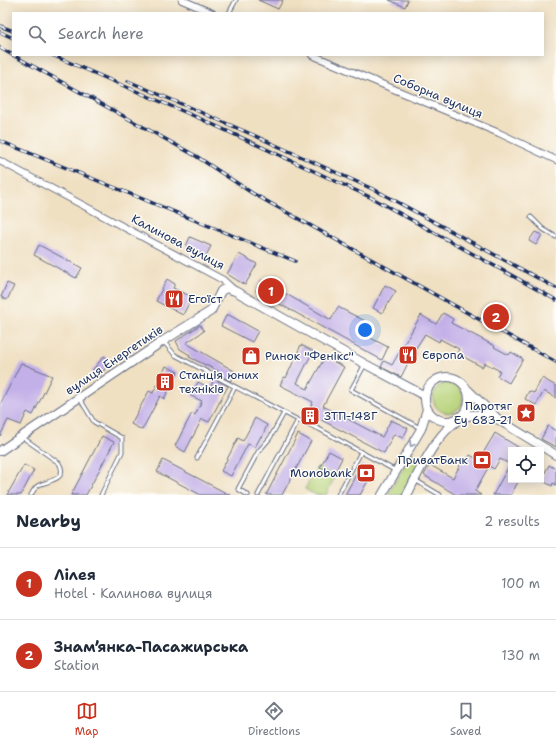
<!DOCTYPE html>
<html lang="en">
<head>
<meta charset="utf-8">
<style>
  body { margin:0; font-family:"Shantell Sans",sans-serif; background:#f2f2f3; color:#1f2937 }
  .controls { position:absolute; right:12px; bottom:12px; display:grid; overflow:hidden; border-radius:0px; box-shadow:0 2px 10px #0003 }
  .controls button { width:36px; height:36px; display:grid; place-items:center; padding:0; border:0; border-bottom:1px solid #e0e1e3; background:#fff; color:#1f2937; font:20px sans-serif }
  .you { position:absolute; left:365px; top:330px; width:14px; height:14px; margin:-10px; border:3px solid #fff; border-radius:50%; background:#1a73e8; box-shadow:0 0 0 6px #1a73e833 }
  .badge { display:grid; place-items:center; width:26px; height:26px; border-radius:50%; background:#c8321e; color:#fff; font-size:13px; font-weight:700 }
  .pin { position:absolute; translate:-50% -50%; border:2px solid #fff; box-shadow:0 1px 4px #0006 }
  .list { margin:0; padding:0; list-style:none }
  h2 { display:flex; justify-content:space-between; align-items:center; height:52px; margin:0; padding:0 16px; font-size:17px }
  h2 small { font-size:13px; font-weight:400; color:#747a83 }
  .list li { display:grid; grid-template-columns:26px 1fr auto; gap:12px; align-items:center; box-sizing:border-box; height:72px; padding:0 16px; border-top:1px solid #e0e1e3 }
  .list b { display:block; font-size:15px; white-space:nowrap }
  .list p { margin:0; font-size:13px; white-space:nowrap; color:#747a83 }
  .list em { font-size:13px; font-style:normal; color:#747a83 }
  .icon { flex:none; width:22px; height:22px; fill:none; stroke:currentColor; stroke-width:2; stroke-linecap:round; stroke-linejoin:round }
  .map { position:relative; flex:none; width:556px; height:495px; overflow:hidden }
  .search { position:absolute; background:#fff; box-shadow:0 2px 10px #0003; left:12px; right:12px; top:12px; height:44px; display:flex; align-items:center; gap:10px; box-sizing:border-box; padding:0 14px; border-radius:0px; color:#747a83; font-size:15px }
  .sheet { height:196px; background:#fff }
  nav { display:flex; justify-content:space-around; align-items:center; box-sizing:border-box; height:56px; border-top:1px solid #e0e1e3; background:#fff; font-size:11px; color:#747a83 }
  nav a { display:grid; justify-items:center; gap:2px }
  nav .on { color:#c8321e }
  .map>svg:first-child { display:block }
  .green { fill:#b7d379; stroke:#69816c }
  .building { fill:#c3b0e8 }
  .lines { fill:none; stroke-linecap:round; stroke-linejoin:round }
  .lane-casing { stroke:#666d81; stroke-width:5 }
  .street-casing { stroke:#666d81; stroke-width:8 }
  .secondary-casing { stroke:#666d81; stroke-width:10 }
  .lane { stroke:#fff; stroke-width:3 }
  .street { stroke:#fff; stroke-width:6 }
  .secondary { stroke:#fff; stroke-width:8 }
  .rail-casing { stroke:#1b2f5e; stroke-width:3.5 }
  .rail { stroke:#fdfcf7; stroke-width:2; stroke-dasharray:6; stroke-linecap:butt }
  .oneway { stroke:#8d97ae }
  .labels { text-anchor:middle; stroke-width:3; stroke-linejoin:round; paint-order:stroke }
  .street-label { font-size:12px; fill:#1b2f5e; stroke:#fdfcf7 }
  .poi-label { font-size:12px; fill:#1b2f5e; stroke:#fdfcf7; text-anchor:start }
</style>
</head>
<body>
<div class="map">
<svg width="556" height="495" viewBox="0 0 556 495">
  <rect width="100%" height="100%" fill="#fdfcf7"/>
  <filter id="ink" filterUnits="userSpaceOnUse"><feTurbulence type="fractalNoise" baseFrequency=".025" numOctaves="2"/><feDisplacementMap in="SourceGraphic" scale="8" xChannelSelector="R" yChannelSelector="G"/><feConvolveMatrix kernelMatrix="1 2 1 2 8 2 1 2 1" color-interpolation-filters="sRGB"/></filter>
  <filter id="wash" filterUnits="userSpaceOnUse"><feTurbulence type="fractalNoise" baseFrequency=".012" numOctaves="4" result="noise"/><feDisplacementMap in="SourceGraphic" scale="16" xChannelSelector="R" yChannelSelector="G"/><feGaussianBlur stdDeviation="0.9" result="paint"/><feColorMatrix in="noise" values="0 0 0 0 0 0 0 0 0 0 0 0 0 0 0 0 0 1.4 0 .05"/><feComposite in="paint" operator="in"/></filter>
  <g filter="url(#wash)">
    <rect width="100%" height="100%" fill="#f0e0c2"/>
    <!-- green -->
    <path class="green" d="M433 398a15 15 0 1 1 30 0a15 15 0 1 1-30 0Z
      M412 452 422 459 402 495H388Z
      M317 467 335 476 326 495H316L305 489Z"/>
    <g id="blocks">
      <!-- building -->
      <path class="building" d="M258 0H283L278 9Z
        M389 0H408L405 7Z
        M535 232 542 235 536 245 529 241Z
        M190 237 211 246 206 256 186 246Z
        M39 245 82 268 76 278 34 255Z
        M239 254 257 264 245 285 227 274Z
        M167 279 175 284 173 288 192 297 183 315 156 301Z
        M262 280 331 320 338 307 367 322 361 333 388 347 382 360 256 291Z
        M7 283 14 286 7 300 1 297Z
        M385 285 396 291 382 313 373 308Z
        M443 313 453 319 451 323 495 346 494 347 509 355 511 352 523 359 509 383 497 376 500 371 485 363 482 367 457 353 459 349 440 339 439 342 425 334 414 351 417 353 414 358 411 357 401 377 381 367 384 361 392 365 421 315 436 324Z
        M227 314 258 331 252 342 221 326Z
        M200 325 204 331 186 343 236 372 231 381 217 374 218 371 189 357 190 355 180 349 176 341Z
        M301 345 313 351 297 383 307 389 325 357 344 367 323 406 382 437 391 420 408 428 403 438 394 434 384 453 314 416 310 422 304 419 313 402 280 385 284 377 286 378Z
        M104 356 111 361 98 378 91 372Z
        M21 363 52 376 33 415 27 412 21 425 8 420 0 436V405Z
        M166 366 178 372 164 399 160 396 142 430 131 424 149 391 153 393Z
        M542 378 556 386V398L544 391 536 405 525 399 529 391 534 393Z
        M214 379 228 386 209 422 202 419 185 452 175 446 192 413 195 415 202 401 191 396 198 382 210 388Z
        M255 418 267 425 262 437 261 436 255 447 248 444 231 476 221 471 238 438 243 441Z
        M548 426 556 431V447L541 439Z
        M495 433 523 450H511V480H519L511 495H493L510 464 500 459 494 469 489 466 475 491 481 495H456L424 475 430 465 453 478 463 460 466 462 470 455 479 460Z
        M298 434 311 441 282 495H266Z
        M102 436 114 442 86 495H71Z
        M329 451 342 458 334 474 320 467Z
        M163 460 230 495H201L157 472Z
        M24 465 34 470 21 495H7Z
        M361 465 373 472 360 495H345Z
        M549 465 556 469V485L553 483 552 486 541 480Z"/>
    </g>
  </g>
  <g filter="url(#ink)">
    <use href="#blocks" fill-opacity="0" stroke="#666d81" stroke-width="1"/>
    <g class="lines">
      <defs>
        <path id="lane" d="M229 13 236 0
          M531 217 543 229 556 237
          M164 342 175 355 298 420 319 429 396 471
          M365 364 351 390 420 428
          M80 399 94 422 122 438V452L101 495
          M22 437 59 463C69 480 47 481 39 485 35 487 33 491 31 495
          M197 458 235 387
          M415 480 440 495
          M248 495 238 489 258 452 270 438 284 413
          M258 495 298 420
          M338 495 361 452"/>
        <path id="street" d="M182 0 212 13
          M312 55 499 133 556 160
          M0 161 223 280 234 290"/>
        <path id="secondary" d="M425 399a22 22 0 1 1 44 0a22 22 0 1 1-44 0Z
          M468 390 499 420 556 455
          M0 451 163 341 211 311 221 291 226 288 235 291 365 364 425 396
          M382 495 421 429 427 409
          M407 495C420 470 441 420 472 415 482 414 490 416 499 420"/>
      </defs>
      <!-- lane casing -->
      <use href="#lane" class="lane-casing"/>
      <!-- street casing -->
      <use href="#street" class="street-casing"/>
      <!-- secondary casing -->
      <use href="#secondary" class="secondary-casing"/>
      <!-- lane -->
      <use href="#lane" class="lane"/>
      <!-- street -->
      <use href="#street" class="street"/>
      <!-- secondary -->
      <use href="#secondary" class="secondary"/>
      <defs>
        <path id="rail" d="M0 26 13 31
          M0 32 13 38
          M0 48 196 156 252 193 556 362
          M52 55 201 119 372 198 556 300
          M128 81 251 134 377 191 556 288
          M0 141 295 261"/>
      </defs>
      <!-- rail casing -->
      <use href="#rail" class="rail-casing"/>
      <!-- rail -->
      <use href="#rail" class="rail"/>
    </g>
    <!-- one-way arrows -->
    <defs><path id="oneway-chevron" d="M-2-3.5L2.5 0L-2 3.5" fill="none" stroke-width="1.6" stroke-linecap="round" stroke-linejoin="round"/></defs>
    <use class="oneway" href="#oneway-chevron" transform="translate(412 444) rotate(120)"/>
  </g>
  <!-- icons -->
  <defs>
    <symbol id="restaurant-square" viewBox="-11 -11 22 22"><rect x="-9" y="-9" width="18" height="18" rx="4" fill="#c8321e" stroke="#fdfcf7"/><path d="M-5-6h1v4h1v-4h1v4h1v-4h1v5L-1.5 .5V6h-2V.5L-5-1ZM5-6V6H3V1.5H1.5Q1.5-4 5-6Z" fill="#fff"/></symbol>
    <symbol id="shop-square" viewBox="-11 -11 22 22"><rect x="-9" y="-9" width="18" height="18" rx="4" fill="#c8321e" stroke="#fdfcf7"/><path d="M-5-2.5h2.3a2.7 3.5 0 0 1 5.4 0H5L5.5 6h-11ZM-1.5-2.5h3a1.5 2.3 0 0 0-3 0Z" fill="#fff"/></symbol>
    <symbol id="building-square" viewBox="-11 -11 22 22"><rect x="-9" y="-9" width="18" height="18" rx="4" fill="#c8321e" stroke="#fdfcf7"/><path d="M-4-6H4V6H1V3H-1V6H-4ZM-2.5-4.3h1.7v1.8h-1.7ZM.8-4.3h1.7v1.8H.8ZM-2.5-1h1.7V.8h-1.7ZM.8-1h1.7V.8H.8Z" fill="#fff"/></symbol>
    <symbol id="sight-square" viewBox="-11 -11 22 22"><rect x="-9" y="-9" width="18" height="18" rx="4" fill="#c8321e" stroke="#fdfcf7"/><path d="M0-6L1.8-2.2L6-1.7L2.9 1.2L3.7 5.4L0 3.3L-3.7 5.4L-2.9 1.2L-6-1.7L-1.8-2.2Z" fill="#fff"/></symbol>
    <symbol id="bank-square" viewBox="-11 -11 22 22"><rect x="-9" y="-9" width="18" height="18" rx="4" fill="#c8321e" stroke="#fdfcf7"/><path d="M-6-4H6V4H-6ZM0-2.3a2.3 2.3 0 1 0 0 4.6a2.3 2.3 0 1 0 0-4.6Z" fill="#fff"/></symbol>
  </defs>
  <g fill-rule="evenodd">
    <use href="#restaurant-square" x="163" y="288" width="22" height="22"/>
    <use href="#restaurant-square" x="397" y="344" width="22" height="22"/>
    <use href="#shop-square" x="240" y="345" width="22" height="22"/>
    <use href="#building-square" x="154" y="371" width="22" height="22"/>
    <use href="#sight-square" x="515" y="402" width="22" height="22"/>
    <use href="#building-square" x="299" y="405" width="22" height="22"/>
    <use href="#bank-square" x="471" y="449" width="22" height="22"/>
    <use href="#bank-square" x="355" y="462" width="22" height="22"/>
  </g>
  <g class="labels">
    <!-- street labels -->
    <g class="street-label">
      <text transform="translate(438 96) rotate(23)" y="4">Соборна вулиця</text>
      <text transform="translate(178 242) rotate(28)" y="4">Калинова вулиця</text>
      <text transform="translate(114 360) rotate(-34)" y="4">вулиця Енергетиків</text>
    </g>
    <!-- poi labels -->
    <g class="poi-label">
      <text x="188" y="303">Егоїст</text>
      <text x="422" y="359">Європа</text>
      <text x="265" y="360">Ринок "Фенікс"</text>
      <text x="179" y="379">Станція юних<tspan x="179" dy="14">техніків</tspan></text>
      <text x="512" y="410" text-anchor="end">Паротяг<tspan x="512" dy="14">Еу 683-21</tspan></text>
      <text x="324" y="420">ЗТП-148Г</text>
      <text x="468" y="464" text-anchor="end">ПриватБанк</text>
      <text x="352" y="477" text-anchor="end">Monobank</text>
    </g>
  </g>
</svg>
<div class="controls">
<button><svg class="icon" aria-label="locate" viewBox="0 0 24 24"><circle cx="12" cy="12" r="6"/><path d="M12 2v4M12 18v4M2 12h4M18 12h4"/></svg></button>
</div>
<div class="you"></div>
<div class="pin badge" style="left:271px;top:291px">1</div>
<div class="pin badge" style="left:496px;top:317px">2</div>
<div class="search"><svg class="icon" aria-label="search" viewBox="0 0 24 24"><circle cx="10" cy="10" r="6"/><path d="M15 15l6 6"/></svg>Search here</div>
</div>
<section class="sheet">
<h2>Nearby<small>2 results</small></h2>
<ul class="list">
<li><span class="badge">1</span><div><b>Лілея</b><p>Hotel · Калинова вулиця</p></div><em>100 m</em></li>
<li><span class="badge">2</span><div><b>Знам’янка-Пасажирська</b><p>Station</p></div><em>130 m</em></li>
</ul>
</section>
<nav>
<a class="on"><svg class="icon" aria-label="map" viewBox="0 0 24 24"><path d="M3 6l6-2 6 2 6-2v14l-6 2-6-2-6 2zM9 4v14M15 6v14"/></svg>Map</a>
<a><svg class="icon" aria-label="directions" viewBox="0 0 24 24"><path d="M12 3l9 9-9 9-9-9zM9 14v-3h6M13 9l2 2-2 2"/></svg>Directions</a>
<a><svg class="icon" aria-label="saved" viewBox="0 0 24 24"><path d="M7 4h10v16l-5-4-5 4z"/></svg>Saved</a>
</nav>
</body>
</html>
